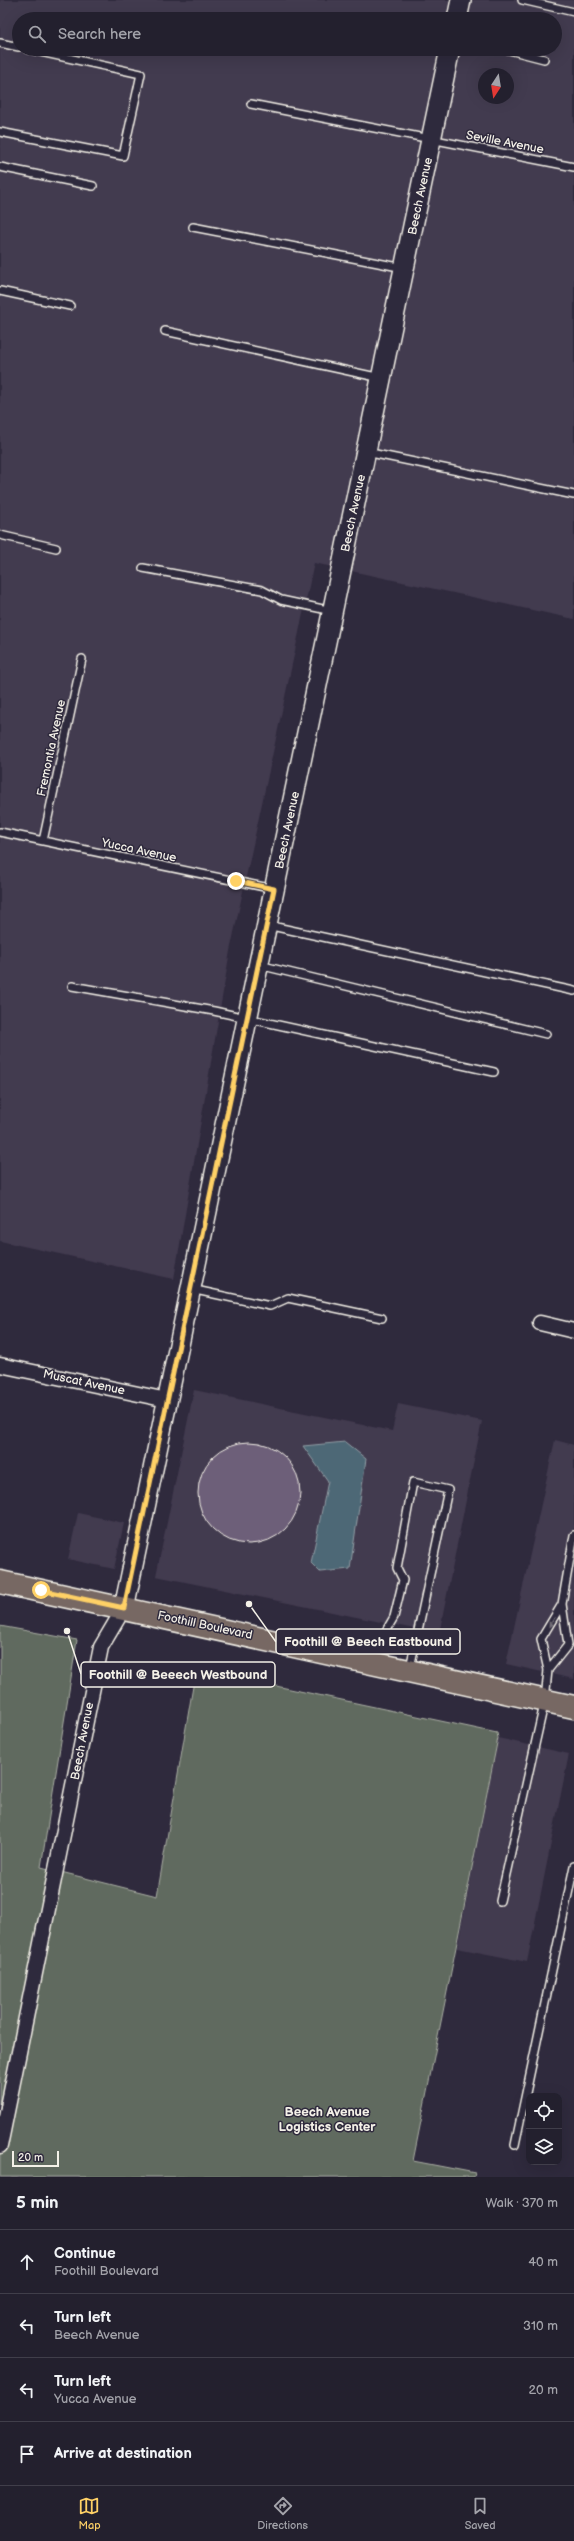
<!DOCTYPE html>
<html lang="en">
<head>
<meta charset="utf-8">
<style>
  body { margin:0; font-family:"Balsamiq Sans",sans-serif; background:#2b2836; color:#f1f3f6 }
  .controls { position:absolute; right:12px; bottom:12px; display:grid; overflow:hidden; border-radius:8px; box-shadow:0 4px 16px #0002 }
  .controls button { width:36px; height:36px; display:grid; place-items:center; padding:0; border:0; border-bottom:1px solid #403e4a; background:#23202e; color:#f1f3f6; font:20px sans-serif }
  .compass { position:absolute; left:478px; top:68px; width:36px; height:36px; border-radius:50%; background:#23202e; box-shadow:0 4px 16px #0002; rotate:192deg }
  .scale { position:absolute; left:12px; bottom:10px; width:47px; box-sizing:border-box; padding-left:4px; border:2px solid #f4f1e8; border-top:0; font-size:11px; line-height:14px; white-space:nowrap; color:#f4f1e8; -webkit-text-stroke:3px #2f2a3d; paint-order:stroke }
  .stop { position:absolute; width:12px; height:12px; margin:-9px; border:3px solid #ffd166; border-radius:50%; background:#fff }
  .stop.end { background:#ffd166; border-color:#fff; box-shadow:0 1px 4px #0008 }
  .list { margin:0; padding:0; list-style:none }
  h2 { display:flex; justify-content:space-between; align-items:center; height:52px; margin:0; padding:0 16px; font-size:17px }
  h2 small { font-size:13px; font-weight:400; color:#a3a3aa }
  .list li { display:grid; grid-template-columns:26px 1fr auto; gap:12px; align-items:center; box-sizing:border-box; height:64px; padding:0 16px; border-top:1px solid #403e4a }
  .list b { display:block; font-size:15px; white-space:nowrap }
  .list p { margin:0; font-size:13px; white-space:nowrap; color:#a3a3aa }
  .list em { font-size:13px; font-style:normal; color:#a3a3aa }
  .icon { flex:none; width:22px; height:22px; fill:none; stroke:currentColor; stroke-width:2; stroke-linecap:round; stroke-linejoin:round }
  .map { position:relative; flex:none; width:574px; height:2177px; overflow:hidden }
  .search { position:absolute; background:#23202e; box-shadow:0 4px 16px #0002; left:12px; right:12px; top:12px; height:44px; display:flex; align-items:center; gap:10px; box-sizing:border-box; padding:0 14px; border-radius:22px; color:#a3a3aa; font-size:15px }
  .sheet { height:308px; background:#23202e }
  nav { display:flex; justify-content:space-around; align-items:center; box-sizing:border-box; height:56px; border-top:1px solid #403e4a; background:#23202e; font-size:11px; color:#a3a3aa }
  nav a { display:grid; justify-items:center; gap:2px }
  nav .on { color:#ffd166 }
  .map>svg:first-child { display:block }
  .built { fill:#423a4f; fill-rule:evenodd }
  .green { fill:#616b5f; stroke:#aaaea4 }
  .water { fill:#4e6776; stroke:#909ea4 }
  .building { fill:#6d5e79; stroke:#f4f1e8 }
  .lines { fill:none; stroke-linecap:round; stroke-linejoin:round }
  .lane-casing { stroke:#f4f1e8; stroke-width:10 }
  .street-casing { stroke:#f4f1e8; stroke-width:17 }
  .secondary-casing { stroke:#f4f1e8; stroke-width:22 }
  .primary-casing { stroke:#f4f1e8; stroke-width:25 }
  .lane { stroke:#2f2a3d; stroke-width:7 }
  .street { stroke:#2f2a3d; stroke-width:14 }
  .secondary { stroke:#2f2a3d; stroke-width:19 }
  .primary { stroke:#776864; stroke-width:22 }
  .oneway { fill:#747079 }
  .route { stroke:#ffd166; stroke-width:5 }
  .labels { text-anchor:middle; stroke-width:3; stroke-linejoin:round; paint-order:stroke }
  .street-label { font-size:12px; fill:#f4f1e8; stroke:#2f2a3d }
  .neighbourhood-label { font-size:13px; font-weight:bold; fill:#f4f1e8; stroke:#2f2a3d }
  .leader { fill:none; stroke:#f4f1e8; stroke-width:1.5 }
  .callout-dot { fill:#f4f1e8; stroke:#2f2a3d; stroke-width:1.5 }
  .callout { fill:#2f2a3d; stroke:#f4f1e8; stroke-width:1.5 }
  .callout-label { font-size:13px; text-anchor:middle; font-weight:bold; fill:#f4f1e8 }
</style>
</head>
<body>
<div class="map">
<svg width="574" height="2177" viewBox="0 0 574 2177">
  <rect width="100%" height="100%" fill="#2f2a3d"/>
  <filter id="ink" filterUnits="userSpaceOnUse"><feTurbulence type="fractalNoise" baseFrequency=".025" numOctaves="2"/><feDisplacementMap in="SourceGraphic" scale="8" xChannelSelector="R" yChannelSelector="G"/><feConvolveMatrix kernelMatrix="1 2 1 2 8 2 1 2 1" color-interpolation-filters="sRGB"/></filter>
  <g filter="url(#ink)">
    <!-- built -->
    <path class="built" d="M0 0H574V619L314 563 230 951 174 1279 0 1241ZM19 19H555V49H19ZM484 74H508V98H484Z
      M194 1390 392 1431 398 1404 482 1421 439 1634 156 1576Z
      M555 1440 574 1445V1679L506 1664Z
      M78 1513 124 1523 114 1569 68 1559Z
      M498 1738 569 1754 527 1962 457 1948Z"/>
    <!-- green -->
    <path class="green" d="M0 1626 77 1640 41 1867 157 1896 196 1669 497 1733 498 1738 413 2161 475 2173 474 2177H0Z"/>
    <!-- water -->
    <path class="water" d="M345 1442 366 1459 350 1569 320 1572 311 1563 328 1481 303 1446Z"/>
    <!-- building -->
    <path class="building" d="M198 1493a51 51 0 1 1 102 0a51 51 0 1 1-102 0Z"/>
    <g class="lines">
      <defs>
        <path id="lane" d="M522 0 574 12
          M0 43 19 47
          M505 49 544 59
          M251 104 574 167
          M0 132 123 156 141 74 27 49
          M0 167 93 186
          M193 227 404 268
          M0 291 70 306
          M165 331 381 378
          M366 452 574 495
          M0 535 56 548
          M143 568 262 590 281 600 332 611
          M0 832 274 889
          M43 841 82 659
          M267 925 574 991
          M259 965 546 1034
          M72 986 214 1011 494 1072
          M191 1289 270 1306 288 1298 382 1318
          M369 1660 394 1617 403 1580 397 1568 413 1482 448 1490 410 1668
          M548 1670 568 1645 562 1604 574 1535
          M500 1901 545 1700 548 1670 541 1639 562 1604
          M515 2145 574 1866"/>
        <path id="street" d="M540 1323 574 1331
          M0 1365 167 1400
          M0 2146 101 1647 124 1608"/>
        <path id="secondary" d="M457 19 461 0
          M124 1608 450 49"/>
        <path id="primary" d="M0 1582 574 1707"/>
      </defs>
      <!-- lane casing -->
      <use href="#lane" class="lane-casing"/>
      <!-- street casing -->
      <use href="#street" class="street-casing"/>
      <!-- secondary casing -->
      <use href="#secondary" class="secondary-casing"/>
      <!-- primary casing -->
      <use href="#primary" class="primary-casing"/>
      <!-- lane -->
      <use href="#lane" class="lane"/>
      <!-- street -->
      <use href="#street" class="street"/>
      <!-- secondary -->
      <use href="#secondary" class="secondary"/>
      <!-- primary -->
      <use href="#primary" class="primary"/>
    </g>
    <!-- one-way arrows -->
    <defs><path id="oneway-solid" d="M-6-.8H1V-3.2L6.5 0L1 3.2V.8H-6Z"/></defs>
    <use class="oneway" href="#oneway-solid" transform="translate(552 1622) rotate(122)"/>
  </g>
  <g class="lines" filter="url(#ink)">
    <!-- route -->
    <path class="route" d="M41 1590 124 1608 274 889 236 881"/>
  </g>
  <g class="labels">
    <!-- street labels -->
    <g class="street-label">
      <text transform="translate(505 142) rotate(11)" y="4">Seville Avenue</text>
      <text transform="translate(420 196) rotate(-78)" y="4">Beech Avenue</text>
      <text transform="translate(353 513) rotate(-78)" y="4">Beech Avenue</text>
      <text transform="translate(51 748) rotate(-78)" y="4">Fremontia Avenue</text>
      <text transform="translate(287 830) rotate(-78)" y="4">Beech Avenue</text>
      <text transform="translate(139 850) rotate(12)" y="4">Yucca Avenue</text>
      <text transform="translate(84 1382) rotate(12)" y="4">Muscat Avenue</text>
      <text transform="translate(205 1625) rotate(12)" y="4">Foothill Boulevard</text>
      <text transform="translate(82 1741) rotate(-79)" y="4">Beech Avenue</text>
    </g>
    <!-- neighbourhood labels -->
    <g class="neighbourhood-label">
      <text x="327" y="2116">Beech Avenue<tspan x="327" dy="15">Logistics Center</tspan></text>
    </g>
  </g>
  <!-- callouts -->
  <path class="leader" d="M249 1604L276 1642M67 1631L81 1674"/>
  <g class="callout-dot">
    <circle cx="249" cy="1604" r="4"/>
    <circle cx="67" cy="1631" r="4"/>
  </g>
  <g class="callout">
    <rect x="276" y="1629" width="184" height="25" rx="4"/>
    <rect x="81" y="1662" width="194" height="25" rx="4"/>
  </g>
  <g class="callout-label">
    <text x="368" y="1646">Foothill @ Beech Eastbound</text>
    <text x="178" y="1679">Foothill @ Beeech Westbound</text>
  </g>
</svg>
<div class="controls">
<button><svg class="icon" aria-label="locate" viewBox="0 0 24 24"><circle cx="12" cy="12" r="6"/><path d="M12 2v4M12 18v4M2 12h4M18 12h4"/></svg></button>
<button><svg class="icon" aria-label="layers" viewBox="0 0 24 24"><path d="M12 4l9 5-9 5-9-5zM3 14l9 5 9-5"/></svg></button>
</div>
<svg class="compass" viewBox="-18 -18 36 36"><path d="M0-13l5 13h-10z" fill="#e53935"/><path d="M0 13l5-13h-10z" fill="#a3a3aa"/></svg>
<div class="scale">20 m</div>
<div class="stop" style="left:41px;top:1590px"></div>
<div class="stop end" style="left:236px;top:881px"></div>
<div class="search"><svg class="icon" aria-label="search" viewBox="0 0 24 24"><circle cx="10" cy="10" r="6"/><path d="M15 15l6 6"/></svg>Search here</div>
</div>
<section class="sheet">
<h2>5 min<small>Walk · 370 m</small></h2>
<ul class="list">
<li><svg class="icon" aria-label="ahead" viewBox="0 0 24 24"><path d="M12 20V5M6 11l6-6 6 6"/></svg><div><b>Continue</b><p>Foothill Boulevard</p></div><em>40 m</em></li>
<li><svg class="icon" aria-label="left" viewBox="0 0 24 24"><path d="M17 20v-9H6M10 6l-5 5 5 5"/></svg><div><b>Turn left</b><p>Beech Avenue</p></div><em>310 m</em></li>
<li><svg class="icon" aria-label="left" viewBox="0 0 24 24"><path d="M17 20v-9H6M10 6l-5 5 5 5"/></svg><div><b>Turn left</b><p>Yucca Avenue</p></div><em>20 m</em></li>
<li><svg class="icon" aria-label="arrive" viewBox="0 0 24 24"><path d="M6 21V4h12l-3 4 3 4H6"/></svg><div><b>Arrive at destination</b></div></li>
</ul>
</section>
<nav>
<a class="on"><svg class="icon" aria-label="map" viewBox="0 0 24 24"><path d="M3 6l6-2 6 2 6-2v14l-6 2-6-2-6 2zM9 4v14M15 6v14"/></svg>Map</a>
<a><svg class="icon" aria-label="directions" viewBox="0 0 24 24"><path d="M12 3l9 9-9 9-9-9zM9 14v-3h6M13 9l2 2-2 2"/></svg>Directions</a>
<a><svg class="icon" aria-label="saved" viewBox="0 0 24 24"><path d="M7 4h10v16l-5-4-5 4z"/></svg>Saved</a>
</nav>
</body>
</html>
